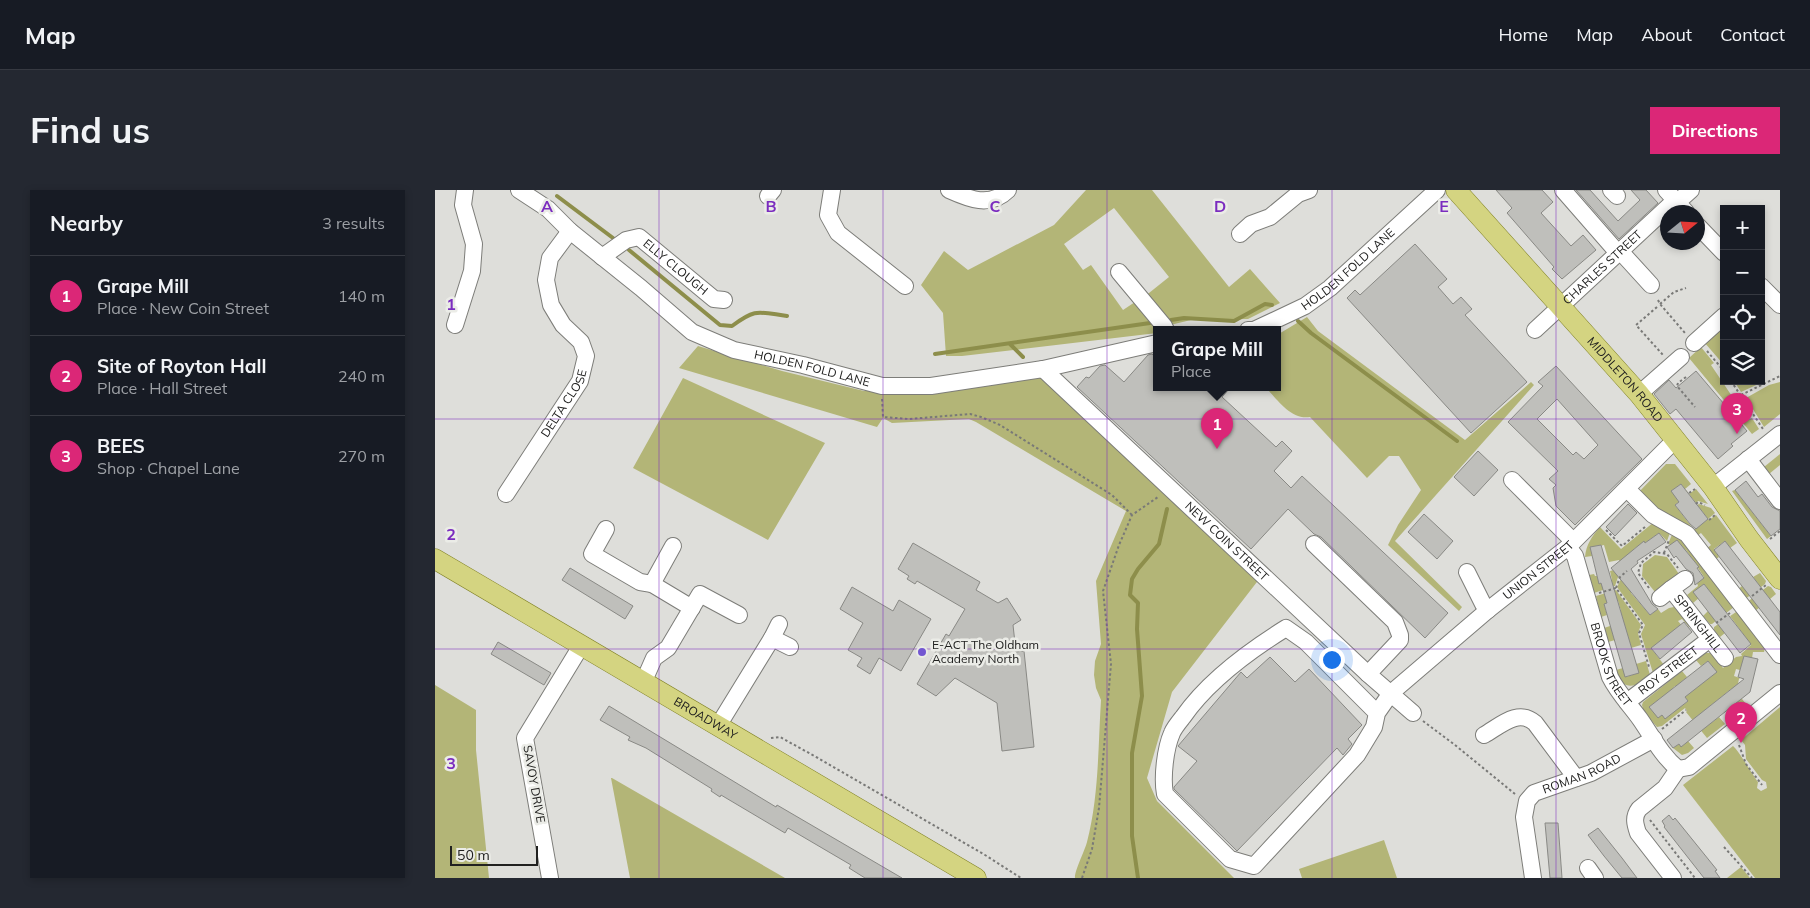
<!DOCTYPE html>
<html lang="en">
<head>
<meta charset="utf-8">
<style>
  body { margin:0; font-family:Mulish,sans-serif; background:#242831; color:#f1f3f6 }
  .controls { position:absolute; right:15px; top:15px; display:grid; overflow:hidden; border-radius:0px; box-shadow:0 2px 8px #0003 }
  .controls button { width:45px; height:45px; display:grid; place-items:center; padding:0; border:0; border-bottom:1px solid #363941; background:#171b24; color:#f1f3f6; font:25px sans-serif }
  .compass { position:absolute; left:1225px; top:15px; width:45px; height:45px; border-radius:50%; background:#171b24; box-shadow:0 2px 8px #0003; rotate:72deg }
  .scale { position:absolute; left:15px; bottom:12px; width:88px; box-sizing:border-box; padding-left:5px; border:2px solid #212120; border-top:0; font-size:14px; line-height:18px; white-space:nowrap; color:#212120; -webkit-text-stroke:4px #ebece7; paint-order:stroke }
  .you { position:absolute; left:896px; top:469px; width:18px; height:18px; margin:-12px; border:4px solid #fff; border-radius:50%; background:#1a73e8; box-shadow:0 0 0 8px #1a73e833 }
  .badge { display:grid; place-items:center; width:32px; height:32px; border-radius:50%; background:#db2777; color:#fff; font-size:16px; font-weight:700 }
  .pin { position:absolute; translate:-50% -41px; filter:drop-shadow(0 1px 2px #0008) }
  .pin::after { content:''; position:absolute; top:26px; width:18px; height:15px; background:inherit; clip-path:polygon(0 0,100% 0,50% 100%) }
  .popup { position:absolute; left:718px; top:136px; width:128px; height:65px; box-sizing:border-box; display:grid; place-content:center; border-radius:0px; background:#171b24; filter:drop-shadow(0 1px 4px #0005); font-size:16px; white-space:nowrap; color:#9ea1a6 }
  .popup b { font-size:19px; color:#f1f3f6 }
  .popup::after { content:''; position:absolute; left:50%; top:100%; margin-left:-10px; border:10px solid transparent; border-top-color:#171b24 }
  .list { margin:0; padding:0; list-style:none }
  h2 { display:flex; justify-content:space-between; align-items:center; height:65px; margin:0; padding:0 20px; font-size:21px }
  h2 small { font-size:16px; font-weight:400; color:#9ea1a6 }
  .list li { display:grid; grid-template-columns:32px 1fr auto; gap:15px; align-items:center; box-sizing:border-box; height:80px; padding:0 20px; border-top:1px solid #363941 }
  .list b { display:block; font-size:19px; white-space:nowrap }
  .list p { margin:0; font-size:16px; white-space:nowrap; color:#9ea1a6 }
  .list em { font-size:16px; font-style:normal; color:#9ea1a6 }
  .icon { flex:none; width:28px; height:28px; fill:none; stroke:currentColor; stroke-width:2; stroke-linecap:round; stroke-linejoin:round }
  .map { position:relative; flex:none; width:1345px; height:688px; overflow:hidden; border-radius:0px }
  header { display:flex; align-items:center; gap:30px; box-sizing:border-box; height:70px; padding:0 25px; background:#171b24; border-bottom:1px solid #363941 }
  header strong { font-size:24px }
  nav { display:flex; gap:28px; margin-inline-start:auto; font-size:18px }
  .intro { display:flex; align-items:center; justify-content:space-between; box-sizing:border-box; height:120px; padding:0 30px }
  h1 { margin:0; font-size:35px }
  .button { padding:12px 22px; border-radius:0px; background:#db2777; color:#fff; font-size:18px; font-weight:700 }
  main { display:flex; gap:30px; padding:0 30px }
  aside { flex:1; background:#171b24; border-radius:0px; box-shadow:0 2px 8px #0003 }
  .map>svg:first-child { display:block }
  .green { fill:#b3b577; fill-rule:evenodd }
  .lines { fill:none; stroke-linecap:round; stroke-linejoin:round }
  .stream { stroke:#8d8e4b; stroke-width:4 }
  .building { fill:#bfbfbb; stroke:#898985; fill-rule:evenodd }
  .minor-casing { stroke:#7d7d79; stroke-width:18 }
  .major-casing { stroke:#828328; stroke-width:21 }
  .path { stroke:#797977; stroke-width:2; stroke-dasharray:2.5 2.5; stroke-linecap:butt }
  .minor { stroke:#fff; stroke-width:16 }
  .major { stroke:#d4d481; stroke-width:20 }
  .grid { fill:none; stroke:#7b2cbf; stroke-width:1; stroke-opacity:0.55 }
  .poi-dot { fill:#7357d1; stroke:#ebece7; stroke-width:2 }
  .labels { text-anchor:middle; stroke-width:5; stroke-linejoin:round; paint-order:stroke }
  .street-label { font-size:12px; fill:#212120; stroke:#ebece7 }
  .poi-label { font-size:12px; fill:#212120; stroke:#ebece7; text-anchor:start }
  .grid-label { font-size:16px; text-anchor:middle; font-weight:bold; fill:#7b2cbf; stroke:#ebece7; stroke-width:5; stroke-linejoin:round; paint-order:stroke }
</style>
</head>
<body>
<header>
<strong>Map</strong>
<nav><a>Home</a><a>Map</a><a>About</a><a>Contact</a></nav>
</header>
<div class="intro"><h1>Find us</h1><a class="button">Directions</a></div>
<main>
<aside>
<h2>Nearby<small>3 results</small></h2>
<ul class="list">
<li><span class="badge">1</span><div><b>Grape Mill</b><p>Place · New Coin Street</p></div><em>140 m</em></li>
<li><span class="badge">2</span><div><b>Site of Royton Hall</b><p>Place · Hall Street</p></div><em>240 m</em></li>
<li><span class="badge">3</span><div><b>BEES</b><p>Shop · Chapel Lane</p></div><em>270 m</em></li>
</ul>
</aside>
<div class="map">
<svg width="1345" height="688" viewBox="0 0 1345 688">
  <rect width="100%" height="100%" fill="#dededa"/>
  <!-- green -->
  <path class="green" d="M651 0H717L794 97 815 79 845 113 813 129 756 130 731 136 709 107 734 87 679 18 629 54 648 80 656 75 688 120 703 110 722 140V143L527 166H511L508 123 486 95 509 61 533 80 619 35Z
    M872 127 883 141 1030 250 1096 192 1099 195 960 351 1027 417 1024 421 953 355 963 335 986 300 964 266H954L932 288 875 227C856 230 843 210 831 198H842V145Z
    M1289 135V175L1269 152Z
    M263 156 347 181 429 201 453 200 607 182 825 388 737 502 712 588 722 611 799 688H640C639 682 650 660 652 652 664 606 663 557 666 510L661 498 659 485 660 471 666 454 661 391 691 321 541 232 534 229 457 233 448 228 442 237 244 178Z
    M1266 157 1279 173 1276 175 1313 230 1317 228 1324 239 1317 244 1254 168Z
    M1326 187 1330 191 1306 202 1299 191H1326Z
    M248 188 390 253 333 350 198 278Z
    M1345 192V224L1329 237 1311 208 1334 195Z
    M1345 264V275L1334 284 1329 277Z
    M1231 274H1240L1256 294 1250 299 1246 294 1237 301 1242 307 1251 300 1254 304 1261 299 1273 314 1263 311 1261 313 1254 304 1240 315 1259 340 1273 329 1262 315 1264 314 1276 318 1280 323 1273 329 1274 330 1281 325 1302 353 1295 358 1290 351 1279 359 1284 367 1277 372 1269 361 1276 355 1266 343 1259 348 1202 304Z
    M1300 300 1336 346 1332 349 1297 301Z
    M1219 332 1236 340 1232 351 1224 343 1210 353 1209 352 1199 359 1192 380 1183 387 1180 396 1159 403 1154 385 1159 384 1160 386H1162L1164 393 1177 390 1175 381 1186 378 1184 370 1174 372 1169 355 1156 358 1157 366 1150 367C1151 355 1157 346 1165 337L1186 359Z
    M1239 340 1299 417 1277 434H1275L1268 426 1273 421 1289 420 1269 394 1259 402 1264 408 1258 413 1252 405 1263 396 1262 393 1269 387 1251 360 1233 354Z
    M1220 365 1232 367 1244 384 1220 402 1207 386 1208 374Z
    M1325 383 1331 391 1330 394 1309 410 1300 402 1307 396 1318 399 1324 395 1318 387Z
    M1187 387 1197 402 1196 403 1215 425 1223 419 1226 423 1234 418 1239 417 1256 436 1254 437 1247 429 1243 431 1254 444 1217 459 1229 475 1218 483 1206 444 1210 435 1182 397Z
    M1333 396 1336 397 1341 404 1335 409 1330 403 1324 418 1317 423 1311 413Z
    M1181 400 1206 435 1203 443 1206 455 1196 458 1184 449 1173 452 1169 438 1175 436 1186 421 1183 411 1169 414 1172 425 1166 427 1161 406Z
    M1304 420 1331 452 1329 462H1318L1317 468 1305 480 1301 479 1299 486 1305 488 1304 489C1301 501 1304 506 1312 515L1304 522 1298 515 1304 510 1296 499 1268 522 1276 533 1284 527 1290 534 1272 548 1251 522 1252 521 1250 518 1227 536 1222 537 1209 522 1207 515 1208 512 1247 481 1252 487 1244 494 1281 481 1273 471 1266 476 1261 470 1271 463H1277L1288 478 1301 467 1307 466 1306 464 1316 455 1295 426 1285 437 1290 443 1285 447 1279 440V437ZM1240 496 1253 511 1248 515 1244 511 1214 517 1234 503Z
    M1211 471 1215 485C1206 492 1198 500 1187 493L1181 480 1188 478 1191 487 1203 483 1201 474Z
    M0 495 41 520V560L54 688H0Z
    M1345 517V688H1320L1248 595 1298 556C1304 561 1317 584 1323 592L1322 598 1326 601 1332 598 1331 592 1327 590 1311 569 1310 555 1306 550Z
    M1253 551 1259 558 1253 563 1247 565 1238 558 1244 554Z
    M176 588H177L350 688H195Z
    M949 650 962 688H867L864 679Z
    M1306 677 1315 688H1292Z"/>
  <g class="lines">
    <!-- stream -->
    <path class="stream" d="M122 6 178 48
      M194 60 285 135 297 136C321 118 323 122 352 126
      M736 130 749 128 799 131 830 114 837 115
      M863 131 876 143 1022 251
      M575 154 588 167
      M500 164 715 133
      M703 688 697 646V563L707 506 702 439 703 413 695 405 697 389 703 379 724 354 732 319"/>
  </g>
  <!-- building -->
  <path class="building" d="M1061 0H1107L1118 12 1106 23 1136 56 1148 45 1161 60 1127 89 1117 79 1119 77 1072 23 1077 18Z
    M1141 0H1155L1183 31 1205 10 1196 0H1211L1223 13 1184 49Z
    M980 54 1012 89 1003 97 1018 114 1026 107 1037 119 1030 125 1092 192 1036 243 912 108 920 100 925 105Z
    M717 164 722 169V198H795L787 207 841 257 847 251 857 261 839 281 856 298 867 286 1013 423 990 448 886 347 879 344 853 319 816 359 642 197 651 187 654 188 665 176 670 175 689 192 713 165Z
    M1121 176 1207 269 1140 335 1121 316 1118 298 1121 295 1114 289 1123 281 1073 232 1108 196 1103 192ZM1122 209 1163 255 1149 269 1141 262 1138 265 1102 229Z
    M1261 181 1312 241 1296 254 1298 256 1283 269 1241 219 1235 224 1219 204 1234 190 1241 198Z
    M1043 261 1063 280 1039 306 1019 287Z
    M1311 291 1323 307 1327 304 1337 317 1345 321V339L1336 346 1300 300Z
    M1246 294 1273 329 1261 339 1255 334 1240 315 1244 312 1236 301Z
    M1193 314 1202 323 1180 346 1171 337Z
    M989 324 1018 351 1002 369 973 342Z
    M1224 343 1231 352 1202 371 1203 373 1196 379 1217 414 1223 419 1215 425 1176 378 1209 351 1210 353Z
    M1242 350 1264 377 1262 378 1269 388 1260 395 1258 383 1251 379 1241 366 1239 368 1232 357Z
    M1290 351 1345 422V445L1279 360Z
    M478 353 545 392 541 400 563 413 572 408 586 430 578 435 581 462 589 461 599 557 567 561 562 513 520 488 501 506 482 494 511 444 514 446 530 419 482 391 480 394 472 389 474 386 463 379Z
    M1166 355 1204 483 1190 487 1169 414 1172 413 1166 393 1164 394 1155 357Z
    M135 378 198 416 190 429 127 390Z
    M1269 394 1316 454 1305 463 1258 402Z
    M417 397 458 421 464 410 496 429 466 481 444 468 435 484 422 476 427 468 413 460 428 433 405 419Z
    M1249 432 1257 442 1225 469 1216 458Z
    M63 452 116 483 109 495 56 464Z
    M1309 466 1323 469 1315 502 1246 557 1244 554 1238 558 1232 550 1309 489 1303 487Z
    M835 467 860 492 874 479 927 535 913 549 917 554 908 565 902 558 802 661 739 599V597L762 571 743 556 806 482 812 488Z
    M1273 471 1282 482 1250 507 1253 511 1230 529 1227 525 1223 528 1214 517Z
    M174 516 341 617 342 615 467 688H430L414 678 416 675 353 638 350 643 286 605 285 607 276 601 277 599 211 558 193 550 195 547 165 530Z
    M1234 625 1238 630 1240 628 1282 680 1280 681 1285 688H1269L1229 637 1230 636 1227 631Z
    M1110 633H1123L1127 688H1115Z
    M1163 638 1187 668 1202 688H1187L1169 666 1153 645Z"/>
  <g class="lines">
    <defs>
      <g id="minor">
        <path id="s1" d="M84 0 113 19 135 41 206 98 257 142 299 160 368 175 447 196H496L608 179 722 153"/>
        <path d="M397 0 393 25 403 43 470 96"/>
        <path d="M514 0C534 9 555 18 573 0"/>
        <path d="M1128 0 1183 63"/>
        <path d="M1176 0 1182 6"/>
        <path d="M1231 0 1251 22"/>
        <path d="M333 6 338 0"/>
        <path d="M1262 35 1289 63"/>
        <path d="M805 44 816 34 835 27 863 4 874 0"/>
        <path d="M1185 61 1216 95"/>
        <path id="s2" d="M167 67 191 50 204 47 279 109 289 110"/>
        <path d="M684 82 729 136 731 140"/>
        <path d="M1326 96 1345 115"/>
        <path d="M20 135 37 81 39 54 28 15 30 0"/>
        <path id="s3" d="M813 140H819L870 116 895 98 1002 0"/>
        <path id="s4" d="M1100 140 1236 14 1247 8 1256 0"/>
        <path d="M1259 153 1289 126"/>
        <path id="s5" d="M608 179 933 484 978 523"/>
        <path d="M1204 204 1246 167"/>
        <path d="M1313 269 1345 311"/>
        <path d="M1077 290 1138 351"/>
        <path d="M1278 297 1345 244"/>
        <path d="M1192 299 1218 325 1252 344 1345 465"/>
        <path id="s6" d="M71 304 145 191 151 166 146 152 128 135 116 115 111 90 115 68 135 41"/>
        <path d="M171 339 157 364 205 392 217 394 257 418"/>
        <path d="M879 354 960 432 965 445V450L933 484"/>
        <path id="s7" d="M1133 357 1140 366 1175 487C1183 503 1195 515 1205 529 1217 546 1226 565 1243 579"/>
        <path d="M1032 382 1048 414 1053 420"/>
        <path d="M217 394 238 356"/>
        <path d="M1236 399 1250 389"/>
        <path id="s8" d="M1225 408 1236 399 1290 468"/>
        <path d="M337 448 344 434"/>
        <path d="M208 493 219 468 233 458 265 404 304 425"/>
        <path id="s9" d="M1192 512 1275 449"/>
        <path id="s10" d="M942 523 871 452 851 438C814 461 773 491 748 527 744 532 739 538 737 543 730 559 727 588 730 604L795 669 819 676 922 565 939 537 942 523 956 503 1053 420 1133 357 1241 249"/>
        <path d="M283 536 337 448 355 457"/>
        <path d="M1049 545C1065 536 1083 518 1100 533L1141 588"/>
        <path d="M1243 579 1254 577 1345 503"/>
        <path d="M1153 678 1160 688"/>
        <path d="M115 688 90 548 146 456"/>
        <path id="s11" d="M1098 688 1089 627 1092 611 1099 603 1156 583 1219 549"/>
        <path d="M1238 688 1203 643C1200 634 1198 627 1204 619L1230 598 1243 579"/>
      </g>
      <g id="major">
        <path id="s12" d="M1021 0 1204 204 1278 297 1314 349 1345 389"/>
        <path id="s13" d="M0 369 541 688"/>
      </g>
    </defs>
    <!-- minor casing -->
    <use href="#minor" class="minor-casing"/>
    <!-- major casing -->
    <use href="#major" class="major-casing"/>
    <!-- path -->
    <path class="path" d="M1223 110 1225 114 1250 143
      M1225 114 1239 102 1251 98
      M1222 117 1201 135 1228 165
      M1272 161 1289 181
      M1251 187 1243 193 1242 196 1260 217
      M1296 191 1328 239
      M1306 205 1345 186
      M447 209 448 227 474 229 535 224 546 227 565 235 677 305 697 325
      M1254 303 1260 299
      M1261 314 1263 312 1270 315
      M1274 330 1280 325
      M1171 340 1187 356 1210 337
      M1335 349 1345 341
      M1229 363 1234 350
      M1181 398 1185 387 1192 381
      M1214 398 1203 383 1206 373 1219 362 1232 364 1243 378
      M1164 403 1181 398 1208 435 1204 443 1214 477
      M1317 406 1331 395
      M1281 433 1295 423
      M988 531 1020 555 1080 604
      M1227 539 1251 520
      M336 548 345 547 383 568 550 665 586 688
      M1304 555 1311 574 1327 595
      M1215 630 1260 688
      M1289 657 1317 688
      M647 688 657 659 664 618 676 474 668 401 684 355 697 325 723 307"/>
    <!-- minor -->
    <use href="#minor" class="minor"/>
    <!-- major -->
    <use href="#major" class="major"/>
  </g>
  <!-- grid -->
  <path class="grid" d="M224 0V688M448 0V688M672 0V688M897 0V688M1121 0V688M0 229H1345M0 459H1345"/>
  <!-- markers -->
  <circle class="poi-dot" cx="487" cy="462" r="5"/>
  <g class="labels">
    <!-- street labels -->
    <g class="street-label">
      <text dy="4" stroke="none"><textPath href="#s2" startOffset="90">ELLY CLOUGH</textPath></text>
      <text dy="4" stroke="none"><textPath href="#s4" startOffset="92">CHARLES STREET</textPath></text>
      <text dy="4" stroke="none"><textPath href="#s3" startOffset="119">HOLDEN FOLD LANE</textPath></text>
      <text dy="4" stroke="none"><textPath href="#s1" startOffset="350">HOLDEN FOLD LANE</textPath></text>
      <text dy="4" stroke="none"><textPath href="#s12" startOffset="254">MIDDLETON ROAD</textPath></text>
      <text dy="4" stroke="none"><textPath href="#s6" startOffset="108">DELTA CLOSE</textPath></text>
      <text dy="4" stroke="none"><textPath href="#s5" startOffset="252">NEW COIN STREET</textPath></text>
      <text dy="4" stroke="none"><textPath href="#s10" startOffset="875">UNION STREET</textPath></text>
      <text dy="4" stroke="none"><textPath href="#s8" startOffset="58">SPRINGHILL</textPath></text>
      <text dy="4" stroke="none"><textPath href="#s7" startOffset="126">BROOK STREET</textPath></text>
      <text dy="4" stroke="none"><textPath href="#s9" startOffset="52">ROY STREET</textPath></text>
      <text dy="4" stroke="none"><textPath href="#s13" startOffset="314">BROADWAY</textPath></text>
      <text dy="4" stroke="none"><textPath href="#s11" startOffset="140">ROMAN ROAD</textPath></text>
      <text transform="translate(99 594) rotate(80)" y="4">SAVOY DRIVE</text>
    </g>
    <!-- poi labels -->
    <g class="poi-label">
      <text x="497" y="459">E-ACT The Oldham<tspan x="497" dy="14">Academy North</tspan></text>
    </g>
  </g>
  <g class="grid-label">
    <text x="112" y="22">A</text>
    <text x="336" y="22">B</text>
    <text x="560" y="22">C</text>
    <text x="785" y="22">D</text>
    <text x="1009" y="22">E</text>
    <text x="16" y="120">1</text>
    <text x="16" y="350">2</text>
    <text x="16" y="579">3</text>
  </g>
</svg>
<div class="controls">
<button>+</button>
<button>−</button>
<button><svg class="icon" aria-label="locate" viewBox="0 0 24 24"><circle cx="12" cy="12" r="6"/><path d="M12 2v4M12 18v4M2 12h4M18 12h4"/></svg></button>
<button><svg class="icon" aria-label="layers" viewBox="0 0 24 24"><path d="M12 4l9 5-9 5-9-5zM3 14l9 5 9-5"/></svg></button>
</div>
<svg class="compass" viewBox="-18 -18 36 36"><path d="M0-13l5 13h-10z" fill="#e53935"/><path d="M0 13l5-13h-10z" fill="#9ea1a6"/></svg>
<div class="scale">50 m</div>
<div class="you"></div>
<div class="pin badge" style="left:782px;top:259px">1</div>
<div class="popup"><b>Grape Mill</b>Place</div>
<div class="pin badge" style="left:1306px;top:553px">2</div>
<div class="pin badge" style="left:1302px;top:244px">3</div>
</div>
</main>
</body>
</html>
